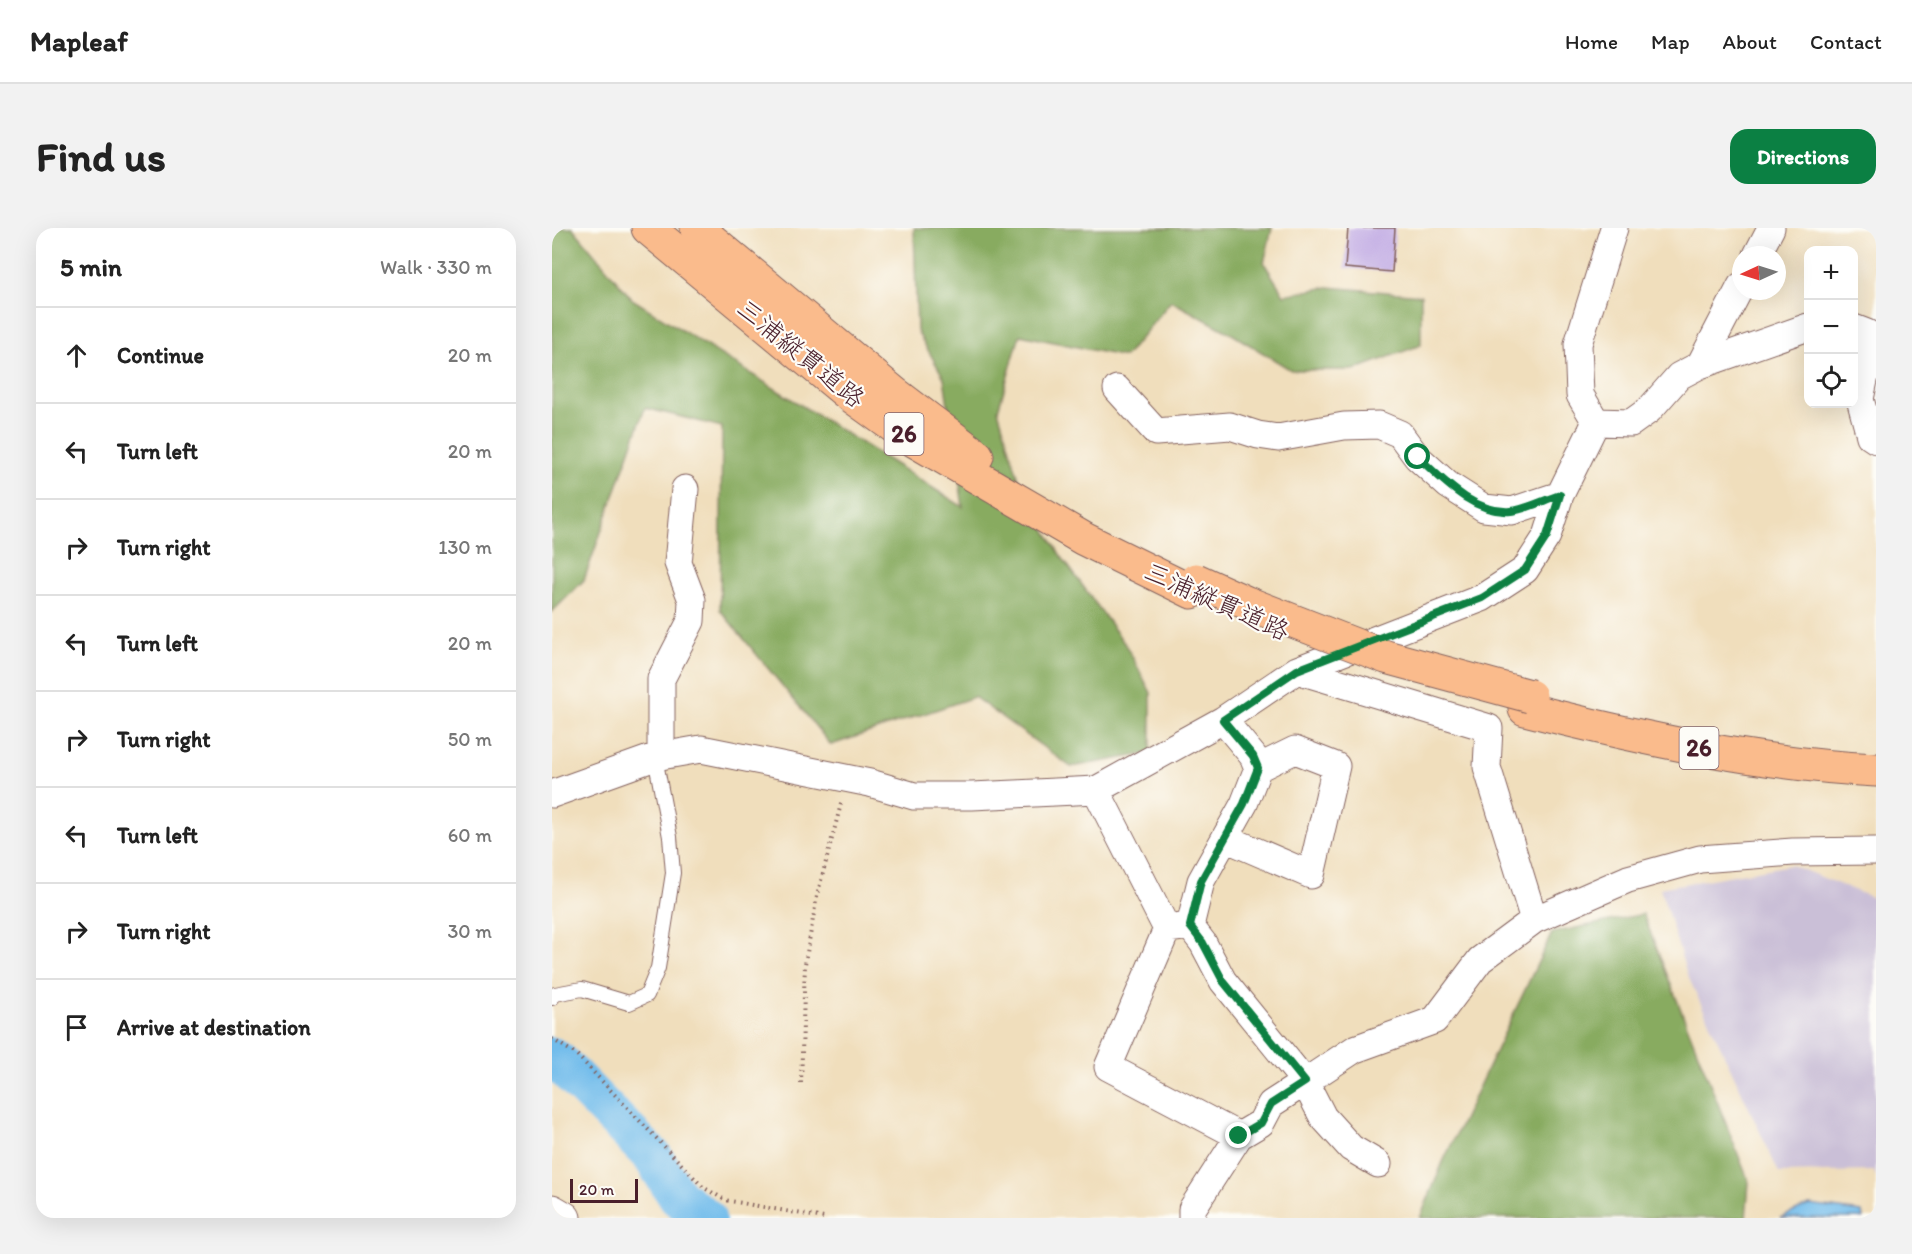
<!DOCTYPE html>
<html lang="en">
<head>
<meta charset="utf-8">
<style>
  body { margin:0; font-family:Itim,"Klee One",sans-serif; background:#f2f2f2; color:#222 }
  .controls { position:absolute; right:18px; top:18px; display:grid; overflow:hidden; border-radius:12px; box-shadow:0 6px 24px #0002 }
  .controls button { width:54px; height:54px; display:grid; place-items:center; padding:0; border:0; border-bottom:2px solid #e0e0e0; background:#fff; color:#222; font:30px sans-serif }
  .compass { position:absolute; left:1180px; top:18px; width:54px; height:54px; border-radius:50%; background:#fff; box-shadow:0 6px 24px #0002; rotate:266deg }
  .scale { position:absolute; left:18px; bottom:15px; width:68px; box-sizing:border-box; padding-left:6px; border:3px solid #4a1f2b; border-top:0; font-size:16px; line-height:21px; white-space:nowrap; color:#4a1f2b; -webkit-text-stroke:4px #fdfcf7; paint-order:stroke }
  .stop { position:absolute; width:18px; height:18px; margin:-14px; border:4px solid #0b8043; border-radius:50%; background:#fff }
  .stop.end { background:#0b8043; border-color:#fff; box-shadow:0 2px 6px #0008 }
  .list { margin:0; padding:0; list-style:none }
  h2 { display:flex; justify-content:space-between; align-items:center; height:78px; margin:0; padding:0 24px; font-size:26px }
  h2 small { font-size:20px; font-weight:400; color:#767676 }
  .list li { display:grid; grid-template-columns:39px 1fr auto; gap:18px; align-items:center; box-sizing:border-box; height:96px; padding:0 24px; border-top:2px solid #e0e0e0 }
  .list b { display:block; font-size:22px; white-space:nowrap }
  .list em { font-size:20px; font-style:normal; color:#767676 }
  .icon { flex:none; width:33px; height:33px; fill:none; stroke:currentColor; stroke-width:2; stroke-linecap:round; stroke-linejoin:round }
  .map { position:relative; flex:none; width:1324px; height:990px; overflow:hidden; border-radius:18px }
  header { display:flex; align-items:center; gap:36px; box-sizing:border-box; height:84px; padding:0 30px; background:#fff; border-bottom:2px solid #e0e0e0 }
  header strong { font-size:28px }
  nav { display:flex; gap:33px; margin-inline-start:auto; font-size:21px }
  .intro { display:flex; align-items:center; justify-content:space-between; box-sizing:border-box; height:144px; padding:0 36px }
  h1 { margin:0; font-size:42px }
  .button { padding:15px 27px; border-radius:18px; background:#0b8043; color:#fff; font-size:21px; font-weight:700 }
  main { display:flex; gap:36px; padding:0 36px }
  aside { flex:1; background:#fff; border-radius:18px; box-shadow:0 6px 24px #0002 }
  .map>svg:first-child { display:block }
  .industrial { fill:#cabfd7 }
  .forest { fill:#88ab60; stroke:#696546; stroke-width:1.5 }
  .water { fill:#71bceb; stroke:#5e6e8b; stroke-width:1.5 }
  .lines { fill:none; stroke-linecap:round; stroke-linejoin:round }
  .river { stroke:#71bceb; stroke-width:40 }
  .building { fill:#bfa8e3 }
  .service-casing { stroke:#84625e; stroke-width:16 }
  .minor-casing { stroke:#84625e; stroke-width:29 }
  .tertiary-casing { stroke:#84625e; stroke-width:35 }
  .motorway-casing { stroke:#84625e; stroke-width:35 }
  .path { stroke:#84625e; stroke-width:4; stroke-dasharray:1.5 4.5; stroke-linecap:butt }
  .service { stroke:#fff; stroke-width:14 }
  .minor { stroke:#fff; stroke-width:27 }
  .tertiary { stroke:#fff; stroke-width:33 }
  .motorway { stroke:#fabb8c; stroke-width:33 }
  .motorway-bridge-casing { stroke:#84625e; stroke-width:35; stroke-linecap:butt }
  .motorway-bridge { stroke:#fabb8c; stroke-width:33 }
  .route { stroke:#0b8043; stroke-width:8 }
  .labels { text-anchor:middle; stroke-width:4.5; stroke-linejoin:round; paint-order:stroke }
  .shield { fill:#fdfcf7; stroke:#806168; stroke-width:1.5 }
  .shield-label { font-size:24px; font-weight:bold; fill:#4a1f2b }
  .street-label { font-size:26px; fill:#4a1f2b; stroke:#fdfcf7 }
</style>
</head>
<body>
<header>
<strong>Mapleaf</strong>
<nav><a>Home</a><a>Map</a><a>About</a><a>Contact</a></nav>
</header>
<div class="intro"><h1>Find us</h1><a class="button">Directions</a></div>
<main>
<aside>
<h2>5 min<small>Walk · 330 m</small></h2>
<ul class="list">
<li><svg class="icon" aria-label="ahead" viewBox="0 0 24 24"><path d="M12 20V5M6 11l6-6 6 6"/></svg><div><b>Continue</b></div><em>20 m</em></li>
<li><svg class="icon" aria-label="left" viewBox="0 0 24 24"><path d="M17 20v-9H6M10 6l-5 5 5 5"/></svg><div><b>Turn left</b></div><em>20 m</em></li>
<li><svg class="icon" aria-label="right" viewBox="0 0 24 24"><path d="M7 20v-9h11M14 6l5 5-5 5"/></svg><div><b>Turn right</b></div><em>130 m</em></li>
<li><svg class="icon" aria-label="left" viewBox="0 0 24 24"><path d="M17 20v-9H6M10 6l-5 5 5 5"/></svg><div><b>Turn left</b></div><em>20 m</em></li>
<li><svg class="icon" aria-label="right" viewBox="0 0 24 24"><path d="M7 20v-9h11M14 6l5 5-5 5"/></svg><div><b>Turn right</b></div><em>50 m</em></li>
<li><svg class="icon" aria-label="left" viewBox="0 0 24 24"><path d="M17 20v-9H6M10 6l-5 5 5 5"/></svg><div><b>Turn left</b></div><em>60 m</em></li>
<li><svg class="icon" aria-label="right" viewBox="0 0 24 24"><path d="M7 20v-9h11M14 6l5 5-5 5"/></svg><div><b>Turn right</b></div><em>30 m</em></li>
<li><svg class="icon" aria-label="arrive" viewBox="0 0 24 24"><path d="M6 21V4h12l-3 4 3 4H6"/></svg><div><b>Arrive at destination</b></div></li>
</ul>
</aside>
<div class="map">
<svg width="1324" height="990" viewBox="0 0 1324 990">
  <rect width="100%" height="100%" fill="#fdfcf7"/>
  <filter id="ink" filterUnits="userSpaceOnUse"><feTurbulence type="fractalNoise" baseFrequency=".0167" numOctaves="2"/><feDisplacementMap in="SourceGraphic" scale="12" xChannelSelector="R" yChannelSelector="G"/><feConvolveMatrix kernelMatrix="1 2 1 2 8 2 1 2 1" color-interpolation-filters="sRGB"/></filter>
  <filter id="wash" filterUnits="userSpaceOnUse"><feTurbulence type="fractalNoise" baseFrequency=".008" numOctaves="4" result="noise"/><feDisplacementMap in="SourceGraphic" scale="24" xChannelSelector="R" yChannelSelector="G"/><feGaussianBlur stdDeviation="1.35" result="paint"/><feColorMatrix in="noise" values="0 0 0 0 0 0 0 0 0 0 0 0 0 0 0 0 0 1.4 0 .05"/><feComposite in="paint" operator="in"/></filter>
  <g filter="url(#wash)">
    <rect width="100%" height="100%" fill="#f0debc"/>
    <!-- industrial -->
    <path class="industrial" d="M1239 637 1324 671V950L1322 943 1227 945 1135 746 1108 660Z"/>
    <!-- forest -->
    <path class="forest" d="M0 0H21L80 71 411 279 392 150 365 103 362 0H720L712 35 732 67 776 59 869 67V117L802 142H739L680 106 619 73 573 129 468 107 446 182 470 262 509 328 575 419 599 465V525L519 539 422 469 279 517 168 382 170 199 93 180 32 352 0 384Z
      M1091 686 1197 954 1194 990H868L891 934 1000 705Z"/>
    <!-- water -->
    <path class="water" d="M1257 977 1310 984 1311 990H1228Z"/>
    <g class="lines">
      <!-- river -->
      <path class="river" d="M0 829 7 834 100 928 126 969 154 990"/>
    </g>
    <g id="blocks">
      <!-- building -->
      <path class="building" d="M796 0H843L840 44 793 40Z"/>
    </g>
  </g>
  <g filter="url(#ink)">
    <use href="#blocks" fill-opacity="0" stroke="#84625e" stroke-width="1.5"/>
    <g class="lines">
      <defs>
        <path id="service" d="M0 770 3 766 30 761 77 775 95 767 106 740 121 645 118 609 103 529"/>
        <path id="minor" d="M1205 27 1219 0
          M1302 100 1315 105 1317 129 1308 171 1318 208 1324 212
          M1148 137 1189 58
          M565 161 604 204 678 198 706 207 726 210 792 198 827 197 848 206 865 229 896 257 932 280 960 283 1008 267
          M1044 194 1028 167 1026 116 1062 0
          M745 442 937 500 935 539 982 692
          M109 528V451L139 393 140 372 126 335 133 261
          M544 562 615 701 638 698 651 715 671 753 753 854 803 821 883 792 928 732 982 692 1076 651 1148 631 1241 624 1324 623
          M0 566 103 529 149 521 318 555 362 568H420L544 562 671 492 745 442 930 370 973 342 995 308 1008 267 1044 194 1079 195 1097 182 1127 148 1148 137 1256 99
          M673 610 759 647 784 538 743 522 706 540
          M638 698 649 653 692 576 706 540 701 528 671 492
          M615 701 556 839 687 908
          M640 990V981L687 908 709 895 719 876 753 854 771 889 799 920 826 936"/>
        <path id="tertiary" d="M0 983 12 990"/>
        <path id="motorway" d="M96 0 294 164 358 210 532 311 640 364
          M145 0 342 165 425 228
          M973 481C1088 510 1205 536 1324 542"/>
      </defs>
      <!-- service casing -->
      <use href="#service" class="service-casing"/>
      <!-- minor casing -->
      <use href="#minor" class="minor-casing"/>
      <!-- tertiary casing -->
      <use href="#tertiary" class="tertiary-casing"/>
      <!-- motorway casing -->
      <use href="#motorway" class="motorway-casing"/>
      <!-- path -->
      <path class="path" d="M0 811 24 826 151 959 173 972 272 990
        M249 855 253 736 265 668 290 572"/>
      <!-- service -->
      <use href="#service" class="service"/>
      <!-- minor -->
      <use href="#minor" class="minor"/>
      <!-- tertiary -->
      <use href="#tertiary" class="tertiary"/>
      <!-- motorway -->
      <use href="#motorway" class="motorway"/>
      <defs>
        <path id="motorway-bridge" d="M644 352 695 375 834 429 978 468"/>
      </defs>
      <!-- motorway-bridge casing -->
      <use href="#motorway-bridge" class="motorway-bridge-casing"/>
      <!-- motorway-bridge -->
      <use href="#motorway-bridge" class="motorway-bridge"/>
    </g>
  </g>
  <g class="lines" filter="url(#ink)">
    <!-- route -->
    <path class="route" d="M687 908 709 895 719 876 753 854 671 753 651 715 638 698 649 653 692 576 706 540 701 528 671 492 745 442 930 370 973 342 995 308 1008 267C994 271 973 282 959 283 922 286 891 252 866 229"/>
  </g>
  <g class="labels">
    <!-- shield labels -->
    <g class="shield">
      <rect x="332.5" y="185" width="39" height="42" rx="4.5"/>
      <rect x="1127.5" y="499" width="39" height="42" rx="4.5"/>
    </g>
    <g class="shield-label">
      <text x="352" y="214">26</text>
      <text x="1147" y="528">26</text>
    </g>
    <!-- street labels -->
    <g class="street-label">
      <text transform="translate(249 125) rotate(39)" y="9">三浦縦貫道路</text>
      <text transform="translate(665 373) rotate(24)" y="9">三浦縦貫道路</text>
    </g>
  </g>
</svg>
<div class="controls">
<button>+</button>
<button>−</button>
<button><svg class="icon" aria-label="locate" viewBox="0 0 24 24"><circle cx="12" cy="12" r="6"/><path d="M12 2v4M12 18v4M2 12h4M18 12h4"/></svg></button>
</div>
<svg class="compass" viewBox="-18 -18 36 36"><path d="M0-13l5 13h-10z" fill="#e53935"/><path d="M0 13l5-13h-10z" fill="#767676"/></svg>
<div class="scale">20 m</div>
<div class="stop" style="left:866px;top:229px"></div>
<div class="stop end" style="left:687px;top:908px"></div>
</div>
</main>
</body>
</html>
